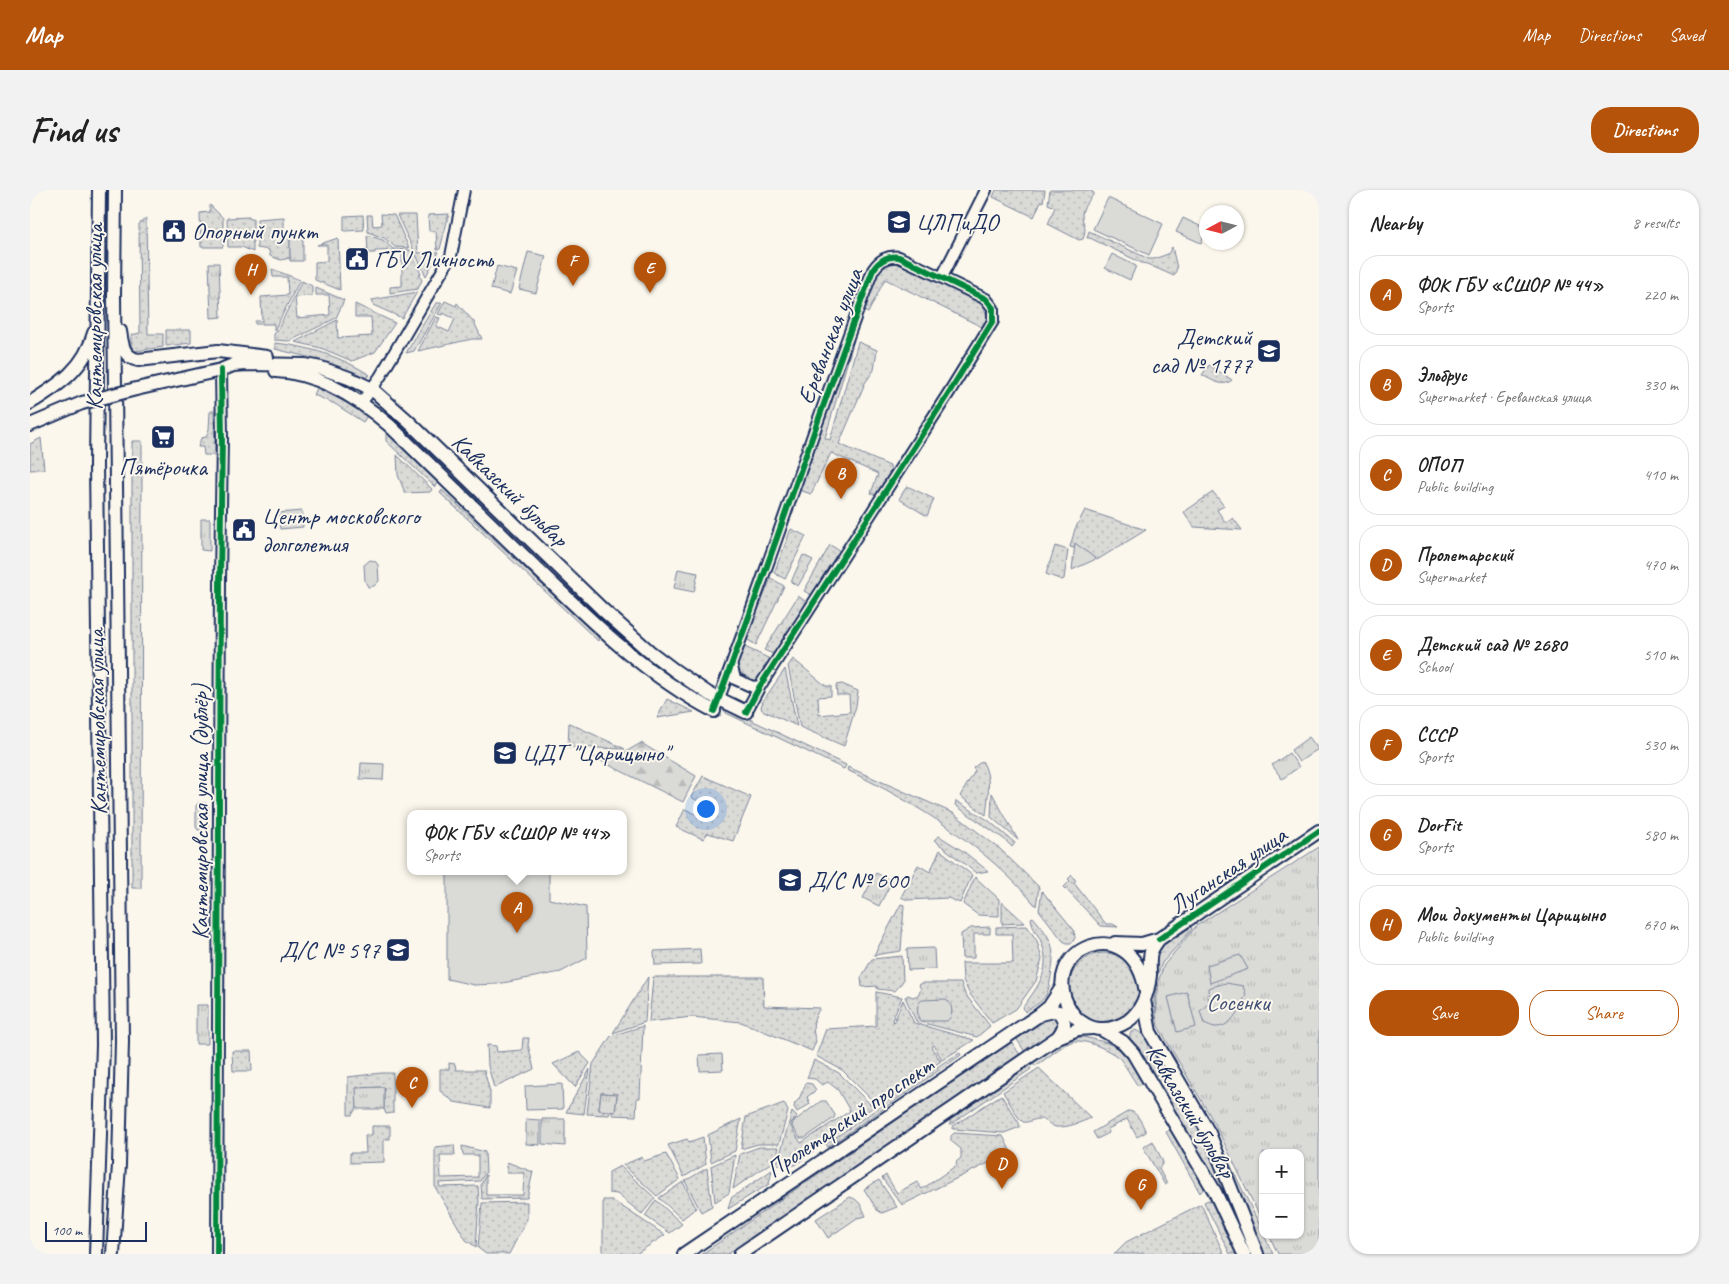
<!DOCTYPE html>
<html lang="en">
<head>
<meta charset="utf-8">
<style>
  body { margin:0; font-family:Caveat,sans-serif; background:#f2f2f2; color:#222 }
  .controls { position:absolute; right:15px; bottom:15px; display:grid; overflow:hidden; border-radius:10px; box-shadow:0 1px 4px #0004 }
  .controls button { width:45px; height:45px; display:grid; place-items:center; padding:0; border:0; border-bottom:1px solid #e0e0e0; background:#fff; color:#222; font:25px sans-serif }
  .compass { position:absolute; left:1169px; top:15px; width:45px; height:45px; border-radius:50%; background:#fff; box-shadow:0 1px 4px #0004; rotate:263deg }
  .scale { position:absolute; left:15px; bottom:12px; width:102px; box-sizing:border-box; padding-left:5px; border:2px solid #1b2f5e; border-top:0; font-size:14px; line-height:18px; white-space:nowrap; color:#1b2f5e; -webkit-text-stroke:4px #fbf7ec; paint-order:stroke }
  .you { position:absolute; left:675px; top:618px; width:18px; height:18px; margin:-12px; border:4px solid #fff; border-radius:50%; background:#1a73e8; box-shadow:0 0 0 8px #1a73e833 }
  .badge { display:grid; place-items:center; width:32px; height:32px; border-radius:50%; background:#b45309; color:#fff; font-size:16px; font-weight:700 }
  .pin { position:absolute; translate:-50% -41px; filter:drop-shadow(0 1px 2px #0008) }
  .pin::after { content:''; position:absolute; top:26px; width:18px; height:15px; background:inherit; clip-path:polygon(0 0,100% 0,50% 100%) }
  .popup { position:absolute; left:377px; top:620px; width:220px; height:65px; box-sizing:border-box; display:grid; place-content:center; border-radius:10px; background:#fff; filter:drop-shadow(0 1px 4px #0005); font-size:16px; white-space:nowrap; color:#767676 }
  .popup b { font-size:19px; color:#222 }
  .popup::after { content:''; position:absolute; left:50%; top:100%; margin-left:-10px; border:10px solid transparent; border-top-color:#fff }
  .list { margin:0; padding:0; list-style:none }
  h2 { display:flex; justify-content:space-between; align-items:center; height:65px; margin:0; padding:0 20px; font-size:21px }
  h2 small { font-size:16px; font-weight:400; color:#767676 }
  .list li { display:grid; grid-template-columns:32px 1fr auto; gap:15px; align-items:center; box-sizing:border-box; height:80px; margin:0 10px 10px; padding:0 10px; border:1px solid #e0e0e0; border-radius:20px }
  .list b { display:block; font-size:19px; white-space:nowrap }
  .list p { margin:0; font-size:16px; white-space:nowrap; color:#767676 }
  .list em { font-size:16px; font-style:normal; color:#767676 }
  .actions { display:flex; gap:10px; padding:15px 20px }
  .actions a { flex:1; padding:11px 0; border:1px solid #b45309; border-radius:20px; text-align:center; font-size:18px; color:#b45309 }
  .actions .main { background:#b45309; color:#fff }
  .map { position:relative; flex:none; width:1289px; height:1064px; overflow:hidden; border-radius:20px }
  header { display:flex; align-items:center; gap:30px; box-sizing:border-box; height:70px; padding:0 25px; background:#b45309; color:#fff }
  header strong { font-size:24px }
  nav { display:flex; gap:28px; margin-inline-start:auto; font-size:18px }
  .intro { display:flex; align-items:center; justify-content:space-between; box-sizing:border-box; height:120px; padding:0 30px }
  h1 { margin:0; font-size:35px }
  .button { padding:12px 22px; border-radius:20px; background:#b45309; color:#fff; font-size:18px; font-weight:700 }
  main { display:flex; gap:30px; padding:0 30px }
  aside { flex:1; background:#fff; border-radius:20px; box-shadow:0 1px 4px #0004 }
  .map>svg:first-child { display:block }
  .grass { fill:url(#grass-dots); stroke:#7a849a }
  .forest { fill:url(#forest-firs); stroke:#7a849a }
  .park { fill:url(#park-tufts); stroke:#7a849a }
  .garden { fill:#dadad7; stroke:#7a849a }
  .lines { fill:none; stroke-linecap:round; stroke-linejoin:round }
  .minor-casing { stroke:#1b2f5e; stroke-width:14 }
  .major-casing { stroke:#1b2f5e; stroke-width:16 }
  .minor { stroke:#fbf7ec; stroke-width:10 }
  .major { stroke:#fbf7ec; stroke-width:12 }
  .major-bridge-casing { stroke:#1b2f5e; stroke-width:16; stroke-linecap:butt }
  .major-bridge { stroke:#fbf7ec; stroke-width:12 }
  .cycleway-casing { stroke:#fbf7ec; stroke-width:9 }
  .cycleway { stroke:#00873e; stroke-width:6 }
  .labels { text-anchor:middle; stroke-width:4; stroke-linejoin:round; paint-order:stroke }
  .poi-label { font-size:24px; fill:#1b2f5e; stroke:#fbf7ec; text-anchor:start }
  .street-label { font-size:24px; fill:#1b2f5e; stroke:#fbf7ec }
  .park-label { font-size:24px; fill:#415176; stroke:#fbf7ec }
</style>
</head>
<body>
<header>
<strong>Map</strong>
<nav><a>Map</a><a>Directions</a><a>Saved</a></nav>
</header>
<div class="intro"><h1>Find us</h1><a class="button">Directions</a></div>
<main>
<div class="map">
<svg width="1289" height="1064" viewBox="0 0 1289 1064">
  <defs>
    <pattern id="grass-dots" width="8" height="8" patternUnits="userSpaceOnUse" patternTransform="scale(1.25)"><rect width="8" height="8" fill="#dadad7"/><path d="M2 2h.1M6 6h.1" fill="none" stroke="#babbbb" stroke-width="1.8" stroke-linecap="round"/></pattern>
    <pattern id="forest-firs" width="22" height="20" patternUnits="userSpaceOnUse" patternTransform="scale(1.25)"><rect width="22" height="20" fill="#dadad7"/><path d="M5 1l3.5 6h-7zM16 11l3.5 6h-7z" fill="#babbbb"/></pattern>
    <pattern id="park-tufts" width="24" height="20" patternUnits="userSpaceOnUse" patternTransform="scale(1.25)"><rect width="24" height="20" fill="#dadad7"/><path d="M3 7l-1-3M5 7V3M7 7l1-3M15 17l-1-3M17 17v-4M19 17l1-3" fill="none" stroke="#babbbb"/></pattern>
  </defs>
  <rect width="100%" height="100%" fill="#fbf7ec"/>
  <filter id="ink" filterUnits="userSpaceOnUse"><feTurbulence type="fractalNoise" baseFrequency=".02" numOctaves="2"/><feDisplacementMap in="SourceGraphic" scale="10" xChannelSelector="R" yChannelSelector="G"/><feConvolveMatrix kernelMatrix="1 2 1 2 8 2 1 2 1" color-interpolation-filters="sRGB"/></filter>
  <g filter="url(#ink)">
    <!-- grass -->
    <path class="grass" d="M966 0H1015V1L1013 12 1011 11 1004 27 963 7Z
      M1020 0H1059L1064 3C1061 10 1053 15 1052 24 1052 36 1058 34 1053 49L1049 50 1018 34 1025 17 1018 14Z
      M180 15 193 28V57H171L170 23 180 22Z
      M351 24 364 25 379 58 365 57 354 48 338 42 337 25H342L343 36 352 35Z
      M419 24 410 59 407 60 406 41H399L398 25Z
      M333 25 334 40 314 41V26Z
      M367 25H386L388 63 409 62 396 86Z
      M219 27 220 29H223V62L212 57H198L197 28Z
      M254 27V44L260 50V68L251 70 240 66 239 60 227 58V29Z
      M116 28 118 144H133V157L105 161 101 156V145L110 143 109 34Z
      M1059 41 1119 69H1124L1138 64 1142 57 1147 78 1144 86 1117 74 1112 73 1060 48H1057Z
      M337 45 353 50 363 59 380 60 391 84 389 85 392 90 388 99 360 103V97L372 96V60L345 61V63H338Z
      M308 48 310 100 285 90V72L297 71V55H287Z
      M861 73H867L947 111C957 120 959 126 954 138L855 89 838 123 834 121 847 83 850 79Z
      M242 79 270 90 244 141V134H225V131H232L231 107 258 105 257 87H243Z
      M272 91 282 96V106L265 107 267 128 300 125 299 105H286V98L314 110 306 128 260 151 244 150V144L247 141Z
      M387 102 372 128 343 115 342 110Z
      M415 111 426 116 427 113 444 132 452 149H442L388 161 406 127 410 128 406 136 419 142 425 129 413 123 412 125 408 124Z
      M406 113H412L384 161 376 163Z
      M325 114 365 133 345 162 322 171 291 158 265 152 307 130 308 148 342 146 341 127H325Z
      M136 140H161V153L136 156Z
      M823 150H824L795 248 800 250 828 152 847 160 844 180 835 193 809 254 860 276 861 286 848 306 841 303 848 284 801 263 781 304 769 300Z
      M245 153C278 156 312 167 340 185L334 188 294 171 245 159Z
      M1179 175 1202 190C1193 198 1182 190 1172 185Z
      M287 198 327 218 337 226 333 232 305 214 284 205Z
      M184 220 185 265H174L173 257H168L171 248 176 247 179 239 180 222Z
      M368 232 569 424 567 429 366 235Z
      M356 242 407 292 405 297 356 251Z
      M11 248 14 279 0 280V254Z
      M102 251H112L111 698H102Z
      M367 265 402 299 400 302 375 303 368 285Z
      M877 296 904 309 897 326 869 309Z
      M412 300 569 448 568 451 410 303Z
      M1183 302 1194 316 1187 320 1196 333 1203 328 1212 340 1164 337 1154 322Z
      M1055 320 1116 340 1067 370 1045 354 1044 358 1040 357 1045 339Z
      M761 339 776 346 755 389 744 383Z
      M800 355 810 361 783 406 774 401Z
      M1025 356 1038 360 1034 389 1032 390 1016 384Z
      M773 365 783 370 768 396 761 392Z
      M741 388 754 396 726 455 716 449Z
      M768 406 778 413 745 465 734 460Z
      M715 457 742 470 729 489 725 491 709 482 707 475Z
      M763 469 796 496H801V506L788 507 789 525 820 522 819 505H807L806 495 812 494 828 501 826 516 814 556 770 537 758 476Z
      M755 479 767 536 732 520 731 517 733 511Z
      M637 509 664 522 627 528Z
      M696 518 816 575 814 579 696 523 694 520Z
      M539 533 591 557 595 559 538 557Z
      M952 571C962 587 958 607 956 625L930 606 945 581 943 578Z
      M818 577 923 623 970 659 1009 697 1006 716C956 656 886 613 817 580Z
      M673 586 721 607 703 651 678 643 673 649 646 637 655 619 672 627 677 616 661 607Z
      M962 603 988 650 961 627Z
      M926 611 958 630 985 653 982 657 974 649 925 615Z
      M909 646 933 661 958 681 946 683 904 650Z
      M910 660 942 685 930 713 918 708 878 710 871 707 888 675 900 682Z
      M1042 685 1046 691 1044 693 1076 734H1083L1088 737 1071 736 1034 697 1040 691 1038 689Z
      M945 687 969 709V726L948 725 933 714Z
      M1012 701 1044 740 1045 748 1042 753H1037L1033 751 1009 720Z
      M972 712 995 733 972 734Z
      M871 714 874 715 871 761 844 765Z
      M1003 727C1022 749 1026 756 1021 786 1020 792 1019 800 1016 805 1013 812 1002 817 995 822L993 817C1009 795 1023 778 1010 749 1005 740 1003 739 1001 728Z
      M997 736 1007 751 1012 769 1006 791 986 819 962 833 939 803 933 790 932 773H983L982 744H966V737Z
      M960 737V744H944V768H932L931 744 941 738Z
      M1161 737 1162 739 1132 773 1127 787 1125 825 1126 837 1147 872 1144 874 1124 839 1122 825 1125 804 1124 776 1127 762 1132 756Z
      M670 759 671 774 625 775 624 761Z
      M1039 798a35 35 0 1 1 70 0a35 35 0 1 1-70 0Z
      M872 766 873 791 865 801 847 799V796L832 797 831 788 842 769Z
      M618 787 615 832 583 843Z
      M623 787H733L734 816 790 818C783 828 781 839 786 851L782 861 711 832 662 827 619 832Z
      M892 793H931L935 804 960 836 947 847 886 831 875 807 878 805 883 807 888 805 891 799 889 795Z
      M846 802 872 807 862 830 864 832 873 810 884 833 944 850 912 870 904 855 901 857 911 871 846 914 812 880 786 866 796 839 846 836Z
      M1025 823 1030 837 995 862 986 848Z
      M613 836 610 908H607L606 926 582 925V921L585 922 587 904 571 903 569 920 580 921 579 925 557 924 563 874 581 846Z
      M1105 840C1116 843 1129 869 1136 879L1123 887 1100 852V843Z
      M1053 847C1093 855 1092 859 1114 893L1108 896C1102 888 1097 878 1091 870 1083 861 1052 847 1041 852 1029 857 1017 869 1005 876L1003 873 1035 850 1041 848Z
      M493 848H499L498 855 504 879 464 898 458 876 457 855 466 856 467 862 492 860Z
      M981 851 990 865 698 1064H672Z
      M202 861H221L222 881H203Z
      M549 862 560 873 545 897 523 874Z
      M930 863 931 865 798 957 796 954 916 871Z
      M784 870 809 883 843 917 765 975H747L762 922 767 927 761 933V937L771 953 820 921 808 900 798 892 792 895 785 889 777 888Z
      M419 873 425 874 426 880H454L460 902V918L424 912 410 901V879H419Z
      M999 876 1001 879 920 935V929Z
      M1009 878 1061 928C1052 932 1037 938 1026 937 1020 936 1016 929 1009 929 1003 929 999 933 993 932L988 927 973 902Z
      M560 879 554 924 536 922Z
      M351 883H363V923L356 924 354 919V897L327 898V917L322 925H318V887Z
      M1138 883 1174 945 1211 1035 1125 890Z
      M776 893 782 894 786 900 777 907 780 914 767 922 764 917 765 913 769 909Z
      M971 905 989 933 990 937 974 943 923 939V936Z
      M754 913 758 921 749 954H728L711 959 716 927Z
      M1099 921C1108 922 1112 934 1116 942L1107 947 1097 929 1078 939 1079 943 1067 949 1063 942Z
      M711 929 705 961 681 972 678 945Z
      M342 936H360V949H354V972L320 973V963H336L335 945H342Z
      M1142 938 1174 995V998L1170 1003 1136 942Z
      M1183 939 1233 1042V1045H1234L1243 1064H1231Z
      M924 943 973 946 981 962 872 1015 852 988 856 985 867 1003 887 992 892 999 927 975 926 972 931 968V959L921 951V946Z
      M673 947 676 974 654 987 638 955 657 949 659 952Z
      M1123 951 1133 972 1129 979 1137 994 1135 995 1113 957Z
      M424 955 425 965H410L411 988 448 987V965H433L432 956 455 962 456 982 450 991 409 993 410 997 448 996 449 1011 446 1057 436 1050 405 997V957Z
      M729 957H749L745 974H739L703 999 710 964Z
      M636 964 650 989 627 1006 593 975 612 967 614 971Z
      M705 965 699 1003 685 1012 681 976Z
      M477 972 503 982 497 1008 452 1009 451 994 456 985V1005H493L494 983H477Z
      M590 976 625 1008 612 1024 587 1004 579 1003V982Z
      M677 978 682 1016 671 1022 655 991Z
      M742 980 739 994 698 1019 701 1008Z
      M849 990 867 1017 852 1023 847 1020 834 999Z
      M653 992 666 1018 652 1029 629 1008Z
      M820 1007C830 1010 832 1017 836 1026L827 1028 798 1048 786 1029Z
      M573 1010H582L635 1045 606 1064H573Z
      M626 1010 652 1034 640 1043 615 1026Z
      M1178 1010 1184 1014 1207 1064H1200L1174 1012Z
      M497 1012V1029L479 1064H456L448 1058 452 1013Z
      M1171 1014 1194 1064H1084L1096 1052Z"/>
    <!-- forest -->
    <path class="forest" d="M611 553 666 586 653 612 563 567H587Z"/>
    <!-- park -->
    <path class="park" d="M260 45H273V71H260Z
      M179 73H189L191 127 181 128Z
      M467 76 487 81 480 104 461 99Z
      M272 321 273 337 250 339 248 323Z
      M171 329H180V361L171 360Z
      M1045 353 1066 369 1042 380Z
      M648 379 668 383 664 402 644 398Z
      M1279 547 1288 559 1269 572 1261 560Z
      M1259 563 1269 577 1252 589 1242 575Z
      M331 573 354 574 353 590 330 589Z
      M1289 657V1064H1248L1239 1045H1270V963H1233V1033L1185 934 1128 836 1126 825 1129 789 1134 775 1166 736Z
      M846 683 862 691 849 716 833 708Z
      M904 758 905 779 878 780 877 759Z
      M166 815H178V854H166Z
      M692 864 693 880 670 881 669 865Z
      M354 897V919H327L326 898Z
      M571 903 587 904 585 922 569 920Z
      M496 929 510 930V955L496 954Z
      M512 929H535V956L512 954Z"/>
    <!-- garden -->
    <path class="garden" d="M1078 8 1133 34 1119 65 1063 39Z
      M1153 28 1176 39 1171 53 1146 42Z
      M498 62 516 66 506 103 489 99Z
      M1082 64 1106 76 1100 90 1075 78Z
      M340 370 345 371 348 375 349 391 344 396 338 397 335 391 334 375Z
      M168 613H176L178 615V637L176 640H168L166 637V616Z
      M417 682H519V709L556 717 557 768 531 782 467 794 444 795 417 789Z
      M1210 765 1218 779 1180 793 1177 775Z
      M1196 793 1213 796 1216 805C1210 817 1203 837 1186 837 1182 837 1177 834 1174 833L1170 821 1179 813 1178 798Z
      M1157 802 1166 837 1147 842 1138 807Z
      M916 809C923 814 924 826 917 831H891L889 829C887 823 886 813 892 810Z
      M532 894 533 919 496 920 495 896Z
      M791 911H796L805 925 804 928 775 948H770L762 936 763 932Z"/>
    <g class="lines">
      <defs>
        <path id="minor" d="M912 87 956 0
          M332 212 350 187 421 66 434 0
          M702 477 705 489 723 497 730 496
          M684 521C740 375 787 226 843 80 849 71 857 65 869 67L956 109 963 118V131L918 204 730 496 716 522
          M187 1064 190 392 192 248 191 180"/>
        <path id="major" d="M90 141C92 154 93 167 108 170L188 161 237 167
          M246 181C289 183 328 208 360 236 406 281 453 326 499 371 556 426 613 484 684 521
          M106 199 191 180 203 175 217 174 275 175 291 178 319 188 342 199 378 231 573 420 619 461 644 480 679 504 716 522
          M0 213C29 195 55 178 64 143
          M0 235 52 213
          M1085 753 1112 754 1129 749 1289 641
          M1116 802C1102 716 1003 761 1041 821 1047 831 1061 840 1073 839 1082 839 1090 836 1098 831 1113 820 1118 803 1120 785 1120 777 1119 769 1121 762 1123 757 1126 753 1129 749
          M1114 810 1120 842 1179 943 1227 1064
          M1011 824 1023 821 1029 822C1036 832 1036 836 1028 847
          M1071 839 1093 852 1103 863 1185 1002 1214 1064
          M66 1064 73 855 66 275 69 0
          M83 1064 89 975 92 851 84 106 85 0
          M654 1064 1009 825 1019 817 1032 797
          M710 1064 1028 847 1048 839 1062 838"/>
      </defs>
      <!-- minor casing -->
      <use href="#minor" class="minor-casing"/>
      <!-- major casing -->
      <use href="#major" class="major-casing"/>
      <!-- minor -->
      <use href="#minor" class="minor"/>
      <!-- major -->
      <use href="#major" class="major"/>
      <defs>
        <path id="major-bridge" d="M52 213 106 199"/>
      </defs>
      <!-- major-bridge casing -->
      <use href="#major-bridge" class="major-bridge-casing"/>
      <!-- major-bridge -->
      <use href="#major-bridge" class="major-bridge"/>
      <defs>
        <path id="cycleway" d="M684 521C740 375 787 226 843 80 849 71 857 65 869 67L956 109 963 118V131L918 204 730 496 716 522
          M1129 749 1289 641
          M187 1064 190 392 192 248 191 180"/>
      </defs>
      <!-- cycleway casing -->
      <use href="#cycleway" class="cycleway-casing"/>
      <!-- cycleway -->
      <use href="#cycleway" class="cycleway"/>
    </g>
  </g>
  <!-- icons -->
  <defs>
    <symbol id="school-square" viewBox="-11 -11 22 22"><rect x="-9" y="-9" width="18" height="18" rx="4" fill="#1b2f5e" stroke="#fbf7ec"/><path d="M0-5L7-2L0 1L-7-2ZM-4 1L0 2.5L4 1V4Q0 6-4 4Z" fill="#fff"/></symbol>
    <symbol id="civic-square" viewBox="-11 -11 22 22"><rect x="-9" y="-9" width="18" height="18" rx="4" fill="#1b2f5e" stroke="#fbf7ec"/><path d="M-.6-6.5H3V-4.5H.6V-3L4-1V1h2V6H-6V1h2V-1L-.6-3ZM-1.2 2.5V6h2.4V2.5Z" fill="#fff"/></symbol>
    <symbol id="supermarket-square" viewBox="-11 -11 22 22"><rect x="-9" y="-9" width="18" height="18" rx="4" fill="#1b2f5e" stroke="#fbf7ec"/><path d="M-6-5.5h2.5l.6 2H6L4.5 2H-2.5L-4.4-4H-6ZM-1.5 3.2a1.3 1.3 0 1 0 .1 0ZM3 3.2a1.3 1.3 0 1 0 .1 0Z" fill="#fff"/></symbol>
  </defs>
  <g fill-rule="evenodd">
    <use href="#school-square" x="855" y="18" width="28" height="28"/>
    <use href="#civic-square" x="130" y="27" width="28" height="28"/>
    <use href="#civic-square" x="313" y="55" width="28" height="28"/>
    <use href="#school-square" x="1225" y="147" width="28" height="28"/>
    <use href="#supermarket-square" x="119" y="233" width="28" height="28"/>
    <use href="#civic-square" x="200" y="326" width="28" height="28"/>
    <use href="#school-square" x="461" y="549" width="28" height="28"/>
    <use href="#school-square" x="746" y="676" width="28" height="28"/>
    <use href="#school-square" x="354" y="746" width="28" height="28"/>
  </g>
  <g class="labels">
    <!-- poi labels -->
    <g class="poi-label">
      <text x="886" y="40">ЦЛПиДО</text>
      <text x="162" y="49">Опорный пункт</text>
      <text x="344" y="77">ГБУ Личность</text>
      <text x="1222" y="155" text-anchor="end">Детский<tspan x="1222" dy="28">сад № 1777</tspan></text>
      <text x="133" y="285" text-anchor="middle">Пятёрочка</text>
      <text x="232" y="334">Центр московского<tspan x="232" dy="28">долголетия</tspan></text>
      <text x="492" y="571">ЦДТ "Царицыно"</text>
      <text x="778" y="698">Д/C № 600</text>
      <text x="350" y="768" text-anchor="end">Д/C № 597</text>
    </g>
    <!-- street labels -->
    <g class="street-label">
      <text transform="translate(64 127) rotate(-90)" y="8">Кантемировская улица</text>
      <text transform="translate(800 146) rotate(-69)" y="8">Ереванская улица</text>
      <text transform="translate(480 300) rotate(44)" y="8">Кавказский бульвар</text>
      <text transform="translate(67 532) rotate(-91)" y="8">Кантемировская улица</text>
      <text transform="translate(170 622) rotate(-90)" y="8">Кантемировская улица (дублёр)</text>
      <text transform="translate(1198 680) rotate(-34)" y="8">Луганская улица</text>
      <text transform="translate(1161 921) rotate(59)" y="8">Кавказский бульвар</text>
      <text transform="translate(820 927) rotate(-34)" y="8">Пролетарский проспект</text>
    </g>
    <!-- park labels -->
    <g class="park-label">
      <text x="1208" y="820">Сосенки</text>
    </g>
  </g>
</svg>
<div class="controls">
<button>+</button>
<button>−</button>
</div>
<svg class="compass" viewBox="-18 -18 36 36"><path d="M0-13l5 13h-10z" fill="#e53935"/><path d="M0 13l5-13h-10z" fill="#767676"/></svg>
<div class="scale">100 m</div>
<div class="you"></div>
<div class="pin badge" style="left:487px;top:743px">A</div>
<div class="popup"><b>ФОК ГБУ «СШОР № 44»</b>Sports</div>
<div class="pin badge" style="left:811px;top:309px">B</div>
<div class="pin badge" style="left:382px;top:918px">C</div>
<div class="pin badge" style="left:972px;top:999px">D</div>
<div class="pin badge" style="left:620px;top:103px">E</div>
<div class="pin badge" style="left:543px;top:96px">F</div>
<div class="pin badge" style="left:1111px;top:1020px">G</div>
<div class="pin badge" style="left:221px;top:105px">H</div>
</div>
<aside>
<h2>Nearby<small>8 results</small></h2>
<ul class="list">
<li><span class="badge">A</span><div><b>ФОК ГБУ «СШОР № 44»</b><p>Sports</p></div><em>220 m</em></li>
<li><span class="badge">B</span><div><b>Эльбрус</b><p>Supermarket · Ереванская улица</p></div><em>330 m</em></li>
<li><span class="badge">C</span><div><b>ОПОП</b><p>Public building</p></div><em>410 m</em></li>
<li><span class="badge">D</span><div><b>Пролетарский</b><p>Supermarket</p></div><em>470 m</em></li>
<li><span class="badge">E</span><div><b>Детский сад № 2680</b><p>School</p></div><em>510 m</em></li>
<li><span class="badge">F</span><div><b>СССР</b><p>Sports</p></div><em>530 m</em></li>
<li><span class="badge">G</span><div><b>DorFit</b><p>Sports</p></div><em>580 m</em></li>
<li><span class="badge">H</span><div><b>Мои документы Царицыно</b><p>Public building</p></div><em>670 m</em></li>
</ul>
<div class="actions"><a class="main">Save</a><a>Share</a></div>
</aside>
</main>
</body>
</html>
